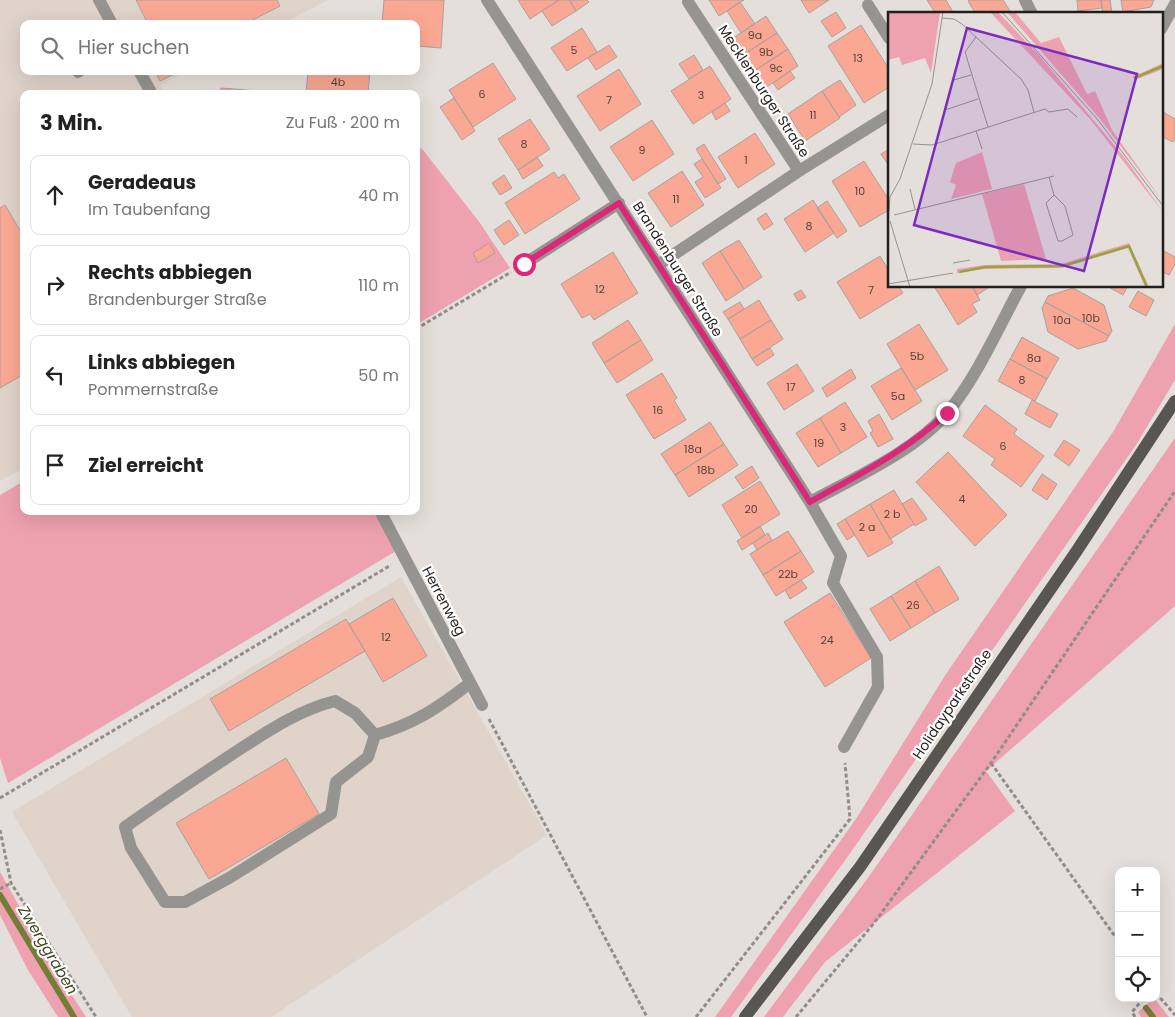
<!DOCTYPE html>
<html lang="de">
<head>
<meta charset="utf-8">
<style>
  body { margin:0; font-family:Poppins,sans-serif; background:#f2f2f2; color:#222 }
  .controls { position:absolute; right:15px; bottom:15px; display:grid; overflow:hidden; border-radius:10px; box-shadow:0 5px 20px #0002 }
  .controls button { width:45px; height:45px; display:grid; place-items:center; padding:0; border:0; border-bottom:1px solid #e0e0e0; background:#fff; color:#222; font:25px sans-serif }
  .stop { position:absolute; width:15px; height:15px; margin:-11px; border:4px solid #db2777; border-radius:50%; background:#fff }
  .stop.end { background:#db2777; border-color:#fff; box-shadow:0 1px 5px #0008 }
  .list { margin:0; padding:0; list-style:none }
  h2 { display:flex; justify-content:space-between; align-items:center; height:65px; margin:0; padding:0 20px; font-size:21px }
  h2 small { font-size:16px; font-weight:400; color:#767676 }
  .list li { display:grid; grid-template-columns:32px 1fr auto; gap:15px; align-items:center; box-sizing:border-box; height:80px; margin:0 10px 10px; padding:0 10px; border:1px solid #e0e0e0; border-radius:10px }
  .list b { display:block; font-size:19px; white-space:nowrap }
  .list p { margin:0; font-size:16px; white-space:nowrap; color:#767676 }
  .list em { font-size:16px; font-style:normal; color:#767676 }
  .icon { flex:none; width:28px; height:28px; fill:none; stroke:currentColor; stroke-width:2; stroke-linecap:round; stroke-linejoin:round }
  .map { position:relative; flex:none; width:1175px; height:1017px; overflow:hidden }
  .search { position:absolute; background:#fff; box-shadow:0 5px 20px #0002; left:20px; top:20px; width:400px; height:55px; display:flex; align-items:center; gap:12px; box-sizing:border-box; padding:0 18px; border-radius:10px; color:#767676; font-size:19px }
  .panel { position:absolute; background:#fff; box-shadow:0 5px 20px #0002; left:20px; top:90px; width:400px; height:425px; border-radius:10px }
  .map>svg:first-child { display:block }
  .built { fill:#dfd3ca }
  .green { fill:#eea1af }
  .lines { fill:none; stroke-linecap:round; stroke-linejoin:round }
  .stream { stroke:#727d36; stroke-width:6 }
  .building { fill:#faa893; stroke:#a8a19f }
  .path { stroke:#918d89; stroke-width:3; stroke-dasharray:4 2.5; stroke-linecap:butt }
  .minor { stroke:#959491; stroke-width:12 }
  .major { stroke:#575651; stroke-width:12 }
  .route { stroke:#db2777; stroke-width:6 }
  .labels { text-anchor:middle; stroke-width:4.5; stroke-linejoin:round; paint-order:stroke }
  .number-label { font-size:11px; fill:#57413a }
  .street-label { font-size:14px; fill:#211f1d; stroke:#fff }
  .water-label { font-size:15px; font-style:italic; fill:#40481e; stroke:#fff }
  .inset-river { fill:none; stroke:#95a541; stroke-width:2.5 }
  .inset-road { fill:none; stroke:#96928e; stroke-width:1 }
  .view { fill:#7b2cbf; fill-opacity:0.15; stroke:#7b2cbf; stroke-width:2.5 }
  .inset-edge { fill:none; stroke:#211f1d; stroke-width:2.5 }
</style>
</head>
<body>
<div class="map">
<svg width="1175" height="1017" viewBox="0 0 1175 1017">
  <rect width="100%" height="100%" fill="#e4dfda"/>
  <!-- built -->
  <path class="built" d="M0 0H328L281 24H24V71H187L160 85 164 94H24V468L0 481Z
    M401 577 547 835 271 1017H132L12 812Z"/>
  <!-- green -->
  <path class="green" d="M416 145 423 150 480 223 510 268 416 325Z
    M1175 324V380L1136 445 846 859 731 1017H715L856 819 946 674 1113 432Z
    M1175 438V606L986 771 1015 811 825 962 783 1017H764L870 875Z
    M24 481V511H374L396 551 8 783 0 758V495Z
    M0 872 50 961 86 1017H58L28 970 0 915Z
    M1154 998 1169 1017H1141L1138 1012Z"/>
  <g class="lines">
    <!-- stream -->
    <path class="stream" d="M0 895 74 1017
      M1146 1008 1153 1017"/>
  </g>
  <!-- building -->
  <path class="building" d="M136 0H277L280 6 245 24H148Z
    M384 0H444L441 48 416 46V24H382Z
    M518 0H559L530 19Z
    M559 0H569L576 11 552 26 542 11Z
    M570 0H587L589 2 576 11Z
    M709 0H744L719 16Z
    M801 0H829L809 13Z
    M927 0H946L954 14H936Z
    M970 0H1003L1012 14H976L968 1Z
    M1077 0H1101L1102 8 1078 11Z
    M1101 0H1110L1112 13 1103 14Z
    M1121 0H1154L1151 7 1123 12Z
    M740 2 755 24 741 33 727 11Z
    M836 12 846 28 832 37 821 21Z
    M766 16 777 33 743 55 733 38Z
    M861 25 889 69V87L864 103 828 46Z
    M582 28 597 52 567 71 551 48Z
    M777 33 788 49 754 71 743 55Z
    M609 45 617 57 596 70 588 58Z
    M788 49 798 66 765 88 754 71Z
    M694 55 703 70 689 79 679 64Z
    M493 63 516 99 473 127 449 90Z
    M710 66 731 99 693 124 671 91Z
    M619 69 641 104 600 131 577 96Z
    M155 71H180L160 81Z
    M308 71H370L368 94H306Z
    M790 71 795 78 778 90 773 83Z
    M840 80 856 105 839 117 822 91Z
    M221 88 282 93V94H221Z
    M822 91 840 118 805 141 788 114Z
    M454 98 475 131 462 140 440 107Z
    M725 103 730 111 716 120 712 112Z
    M1161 111 1175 119V139L1173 142 1161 136Z
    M530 119 550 149 518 170 498 139Z
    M652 120 674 154 633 181 610 147Z
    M755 133 775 164 738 188 718 157Z
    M704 144 726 179 718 184 696 149Z
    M889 149V166L881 154Z
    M537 157 543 166 523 179 518 170Z
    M702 159 721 188 705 198 695 182 703 177 694 164Z
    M864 161 889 200V210L860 227 832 181Z
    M682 171 704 205 671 227 648 193Z
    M554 172 558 178 564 174 580 199 525 234 505 203Z
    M504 175 512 188 500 195 492 183Z
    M813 200 834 233 805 252 784 219Z
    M827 201 847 231 837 238 817 208Z
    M5 205 24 237V374L0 388V208Z
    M766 213 773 224 764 230 757 219Z
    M509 220 519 235 504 245 494 230Z
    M739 240 762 277 744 289 720 251Z
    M489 243 495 253 478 263 473 253Z
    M1162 250 1175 257V264L1169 275 1161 271Z
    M720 251 744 289 726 301 702 263Z
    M613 252 638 293 594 320 590 314 582 318 561 284Z
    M880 256 889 271V286H898L903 293 860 319 837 282Z
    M934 286H972L980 300 972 304 977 312 958 325Z
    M972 286H991L977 295Z
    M1107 286H1128L1123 295Z
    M1073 288 1104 305 1112 331 1109 336 1045 302 1048 296Z
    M801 290 806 297 798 301 794 294Z
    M1138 291 1154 300 1146 316 1129 307Z
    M759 300 771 320 740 339 728 319Z
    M740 302 744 309 728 319 723 312Z
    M1045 302 1109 336 1106 341 1078 349 1048 332 1042 308Z
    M628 320 641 340 604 363 592 343Z
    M771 320 783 339 752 359 740 339Z
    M919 324 948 370 915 390 887 344Z
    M1022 337 1059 358 1047 379 1010 359Z
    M641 340 653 360 617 383 604 363Z
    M770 348 774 355 757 366 752 359Z
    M1010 359 1047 379 1035 401 998 381Z
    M797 364 814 391 784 410 767 383Z
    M901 368 922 401 892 420 871 386Z
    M851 369 856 378 827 397 822 388Z
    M662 373 677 398 674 400 686 420 654 439 626 395Z
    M1032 400 1058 414 1050 428 1025 414Z
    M845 402 867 437 841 453 820 418Z
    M985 405 1017 429 1014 434 1044 456 1021 487 991 465 995 459 963 436Z
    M879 414 893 439 878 447 870 433 873 431 868 421Z
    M820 418 841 453 818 467 796 433Z
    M710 422 724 444 675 475 661 454Z
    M1064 440 1080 450 1069 466 1054 455Z
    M724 444 738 465 689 497 675 475Z
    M948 452 1007 515 975 546 916 482Z
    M752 466 759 478 743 489 735 477Z
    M1042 474 1057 484 1047 500 1032 490Z
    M760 481 780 514 742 538 722 505Z
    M894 490 914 524 890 539 870 504Z
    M912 498 927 519 915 526 902 504Z
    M870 504 893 543 868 557 845 519Z
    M845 519 855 535 847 540 837 524Z
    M760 526 765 535 742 550 737 541Z
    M788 531 801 551 763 575 750 554Z
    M768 533 772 540 757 550 753 543Z
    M801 551 814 572 776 596 763 575Z
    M939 566 959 599 935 613 915 581Z
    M801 580 807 588 790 599 785 590Z
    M915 581 935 613 911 628 891 596Z
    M830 593 871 658 825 687 784 622Z
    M891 596 911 628 890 641 870 609Z
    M393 598 427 656 383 682 349 624Z
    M346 619 365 651 229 731 210 699Z
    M286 758 319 814 209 879 176 823Z"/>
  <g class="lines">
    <!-- path -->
    <path class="path" d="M416 329 511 272
      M489 719 647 1017
      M991 763 1119 942
      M0 798 391 565
      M0 830 11 883 96 1017
      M0 889 11 883
      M1156 993 1175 1015
      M696 1017 850 819 845 763
      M796 1017 874 923 991 763 1175 491
      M1135 1017 1132 1012 1144 998"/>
    <!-- minor -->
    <path class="minor" d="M99 0 112 24
      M487 0 810 502 841 556 833 583 877 657 878 687 844 747
      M1025 0 1032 14
      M688 2 799 171
      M868 5 889 38
      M1161 29 1175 4
      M139 71 152 94
      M78 72 80 71
      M524 264 619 203
      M658 265 799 171 889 115
      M810 502C854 478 915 451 948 412 978 375 998 328 1021 286
      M380 511 482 705
      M375 735 368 757 336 782 331 814 229 878 185 902H165L131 848 125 827C162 801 199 776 237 751 268 731 299 710 335 701L355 713 375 735C414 724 438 708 470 683"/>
    <!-- major -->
    <path class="major" d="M745 1017 860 867 1076 552 1175 401"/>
  </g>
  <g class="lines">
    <!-- route -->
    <path class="route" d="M524 264 619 203 810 502C858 475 906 451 947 413"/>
  </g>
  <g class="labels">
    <!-- number labels -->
    <g class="number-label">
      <text x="755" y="39">9a</text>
      <text x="574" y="54">5</text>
      <text x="766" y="56">9b</text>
      <text x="858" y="62">13</text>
      <text x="776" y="72">9c</text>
      <text x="338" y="86">4b</text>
      <text x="482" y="98">6</text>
      <text x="701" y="99">3</text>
      <text x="609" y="104">7</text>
      <text x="813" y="119">11</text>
      <text x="524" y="148">8</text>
      <text x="642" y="154">9</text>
      <text x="746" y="164">1</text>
      <text x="860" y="195">10</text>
      <text x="676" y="203">11</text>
      <text x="809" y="230">8</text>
      <text x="600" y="293">12</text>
      <text x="871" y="294">7</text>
      <text x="1091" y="322">10b</text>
      <text x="1062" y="324">10a</text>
      <text x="917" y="360">5b</text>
      <text x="1034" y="362">8a</text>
      <text x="1022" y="384">8</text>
      <text x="791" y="391">17</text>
      <text x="898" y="400">5a</text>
      <text x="658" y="414">16</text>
      <text x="843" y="431">3</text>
      <text x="819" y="447">19</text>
      <text x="1003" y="450">6</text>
      <text x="693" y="453">18a</text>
      <text x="706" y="474">18b</text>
      <text x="962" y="503">4</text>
      <text x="751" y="513">20</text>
      <text x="892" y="518">2 b</text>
      <text x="867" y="531">2 a</text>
      <text x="788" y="578">22b</text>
      <text x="913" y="609">26</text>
      <text x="386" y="641">12</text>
      <text x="827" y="644">24</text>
    </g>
    <!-- street labels -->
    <g class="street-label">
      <text transform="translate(764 91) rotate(57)" y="5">Mecklenburger Straße</text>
      <text transform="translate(678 269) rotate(58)" y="5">Brandenburger Straße</text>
      <text transform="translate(444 601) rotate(62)" y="5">Herrenweg</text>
      <text transform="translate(952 704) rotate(-56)" y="5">Holidayparkstraße</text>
    </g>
    <!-- water labels -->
    <g class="water-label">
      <text transform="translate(48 950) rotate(59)" y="5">Zwerggraben</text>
    </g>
  </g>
  <!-- overview -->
  <g transform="translate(888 12)">
    <rect width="275" height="275" fill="#e4dfda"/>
    <path d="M0 0H52L43 61 37 46 14 53 11 45 0 48ZM102 0H110L151 43 237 146 275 200 202 107ZM119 0H127L153 31 171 25 199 82 207 79 224 118 275 190 212 107ZM275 51V57L247 68 245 65ZM94 140 104 177 63 187 68 173 62 170 68 151ZM136 172 158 247 113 249 94 182ZM241 231 261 275H257L240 236 173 256 97 257 69 261V257L96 253 173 252Z" fill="#eea1af"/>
    <path class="inset-river" d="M246 66 275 54M71 260 97 255 175 254 241 234 259 275"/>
    <path class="inset-road" d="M114 0 210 108 275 194M54 6 66 7 74 12 133 67 140 78 146 100M88 25 77 40 100 115M66 68 83 63M57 98 90 87M88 119 94 137M25 132 44 133 157 97 161 100 180 97 189 105M161 165 166 183 158 191 170 229H174L185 223 177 194 166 183M22 177 27 197M1 199 2 185 12 167 44 72 55 0M6 203 166 164M2 209 22 275M65 251 82 248M0 272 65 261"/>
    <path class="view" d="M79 16 249 62 196 259 26 213Z"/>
    <rect width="275" height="275" class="inset-edge"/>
  </g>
</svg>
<div class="controls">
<button>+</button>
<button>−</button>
<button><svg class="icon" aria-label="locate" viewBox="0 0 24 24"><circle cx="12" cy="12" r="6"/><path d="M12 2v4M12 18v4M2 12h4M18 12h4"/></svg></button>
</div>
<div class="stop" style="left:524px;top:264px"></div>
<div class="stop end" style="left:947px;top:413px"></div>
<div class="search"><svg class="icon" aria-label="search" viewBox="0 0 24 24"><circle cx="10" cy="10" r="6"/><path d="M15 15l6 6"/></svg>Hier suchen</div>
<section class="panel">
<h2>3 Min.<small>Zu Fuß · 200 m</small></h2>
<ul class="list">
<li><svg class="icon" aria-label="ahead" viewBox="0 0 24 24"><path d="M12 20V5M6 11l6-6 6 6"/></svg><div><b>Geradeaus</b><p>Im Taubenfang</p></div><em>40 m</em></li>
<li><svg class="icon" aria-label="right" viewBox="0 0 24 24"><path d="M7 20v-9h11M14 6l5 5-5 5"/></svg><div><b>Rechts abbiegen</b><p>Brandenburger Straße</p></div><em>110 m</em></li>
<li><svg class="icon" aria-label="left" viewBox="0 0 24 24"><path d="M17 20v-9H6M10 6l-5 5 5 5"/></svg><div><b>Links abbiegen</b><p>Pommernstraße</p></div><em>50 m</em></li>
<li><svg class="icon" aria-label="arrive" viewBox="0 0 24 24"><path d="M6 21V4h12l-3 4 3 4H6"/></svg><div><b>Ziel erreicht</b></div></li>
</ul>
</section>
</div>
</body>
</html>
